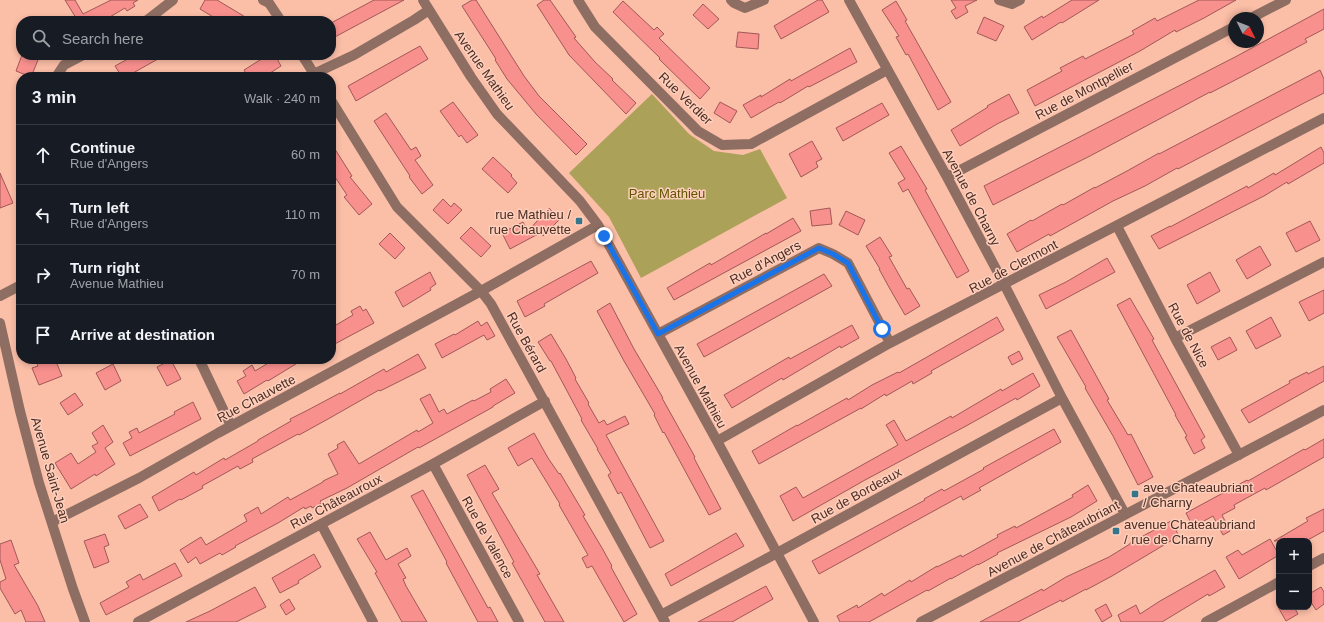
<!DOCTYPE html>
<html lang="en">
<head>
<meta charset="utf-8">
<style>
  body { margin:0; font-family:Arial,sans-serif; background:#242831; color:#f1f3f6 }
  .controls { position:absolute; right:12px; bottom:12px; display:grid; overflow:hidden; border-radius:8px; box-shadow:0 2px 6px #0003 }
  .controls button { width:36px; height:36px; display:grid; place-items:center; padding:0; border:0; border-bottom:1px solid #363941; background:#171b24; color:#f1f3f6; font:20px sans-serif }
  .compass { position:absolute; left:1228px; top:12px; width:36px; height:36px; border-radius:50%; background:#171b24; box-shadow:0 2px 6px #0003; rotate:132deg }
  .stop { position:absolute; width:12px; height:12px; margin:-9px; border:3px solid #1a73e8; border-radius:50%; background:#fff }
  .stop.end { background:#1a73e8; border-color:#fff; box-shadow:0 1px 4px #0008 }
  .list { margin:0; padding:0; list-style:none }
  h2 { display:flex; justify-content:space-between; align-items:center; height:52px; margin:0; padding:0 16px; font-size:17px }
  h2 small { font-size:13px; font-weight:400; color:#9ea1a6 }
  .list li { display:grid; grid-template-columns:26px 1fr auto; gap:12px; align-items:center; box-sizing:border-box; height:60px; padding:0 16px; border-top:1px solid #363941 }
  .list b { display:block; font-size:15px; white-space:nowrap }
  .list p { margin:0; font-size:13px; white-space:nowrap; color:#9ea1a6 }
  .list em { font-size:13px; font-style:normal; color:#9ea1a6 }
  .icon { flex:none; width:22px; height:22px; fill:none; stroke:currentColor; stroke-width:2; stroke-linecap:round; stroke-linejoin:round }
  .map { position:relative; flex:none; width:1324px; height:622px; overflow:hidden }
  .search { position:absolute; background:#171b24; box-shadow:0 2px 6px #0003; left:16px; top:16px; width:320px; height:44px; display:flex; align-items:center; gap:10px; box-sizing:border-box; padding:0 14px; border-radius:16px; color:#9ea1a6; font-size:15px }
  .panel { position:absolute; background:#171b24; box-shadow:0 2px 6px #0003; left:16px; top:72px; width:320px; height:292px; border-radius:16px }
  .map>svg:first-child { display:block }
  .green { fill:#aba158 }
  .building { fill:#f8908e; stroke:#a25858 }
  .lines { fill:none; stroke-linecap:round; stroke-linejoin:round }
  .minor { stroke:#8e6e63; stroke-width:10 }
  .route { stroke:#1a73e8; stroke-width:5 }
  .poi-dot { fill:#36768a; stroke:#fecfbd; stroke-width:1.5 }
  .labels { text-anchor:middle; stroke-width:3; stroke-linejoin:round; paint-order:stroke }
  .street-label { font-size:13px; fill:#4b2d22; stroke:#fecfbd }
  .park-label { font-size:13px; fill:#5f5500; stroke:#fecfbd }
  .poi-label { font-size:13px; fill:#4b2d22; stroke:#fecfbd; text-anchor:start }
</style>
</head>
<body>
<div class="map">
<svg width="1324" height="622" viewBox="0 0 1324 622">
  <rect width="100%" height="100%" fill="#fbbea7"/>
  <!-- green -->
  <path class="green" d="M652 94 689 134 714 151 743 155 760 149 787 198 641 278 609 217 569 173Z"/>
  <!-- building -->
  <path class="building" d="M65 0H75L83 14 111 0H138L133 3 135 6 127 11 125 8 103 21H69L76 18Z
    M205 0H217L252 21H220L200 9Z
    M374 0H404L331 39V23Z
    M472 0H476L524 76 539 96 587 144 576 155 536 114 507 79 495 60 496 59 462 6Z
    M544 0H550L576 37 574 38 595 62 613 79 612 80 636 103 626 114 569 55 537 5Z
    M818 0H822L829 12 781 39 774 26Z
    M951 0H977L965 6 968 12 956 19 951 11 956 8Z
    M1072 0H1099L1062 23 1061 22 1032 40 1024 27 1042 16 1043 18Z
    M1199 0H1236L1204 18 1176 32 1175 30 1140 51 1035 106 1027 90 1062 71 1060 68 1083 56 1085 59 1134 34 1132 31 1155 18 1157 21Z
    M623 1 654 30 657 27 664 34 659 38 710 88 700 99 659 59 660 58 613 12Z
    M896 1 907 20 905 21 951 102 938 110 908 54 906 55 896 37 899 36 882 10Z
    M703 4 719 19 708 29 693 15Z
    M1324 9V29L1305 39 1307 42 1241 77 1210 93V92L1090 156 1054 174 993 205 984 186 1237 56Z
    M984 17 1004 26 996 41 977 33Z
    M738 32 759 34 758 49 736 47Z
    M420 46 428 59 356 101 348 86Z
    M850 48 857 62 809 87 808 86 780 103 779 102 751 118 743 105 761 95V97L790 79 791 81Z
    M22 55H40L31 77 16 71Z
    M135 55H165L126 77H122L115 66Z
    M268 55H275L281 66 264 77H248L244 70Z
    M1320 70 1324 79V93L1306 102 1178 169 1177 168 1145 186 1113 201 1050 236 1049 234 1017 252 1007 234 1031 220 1032 221 1062 204 1063 205 1095 187V188L1127 171 1159 153V154Z
    M1009 94 1019 113 997 124 960 146 951 130 988 107 987 106Z
    M453 102 478 135 467 143 461 135 459 137 440 111Z
    M720 102 737 111 730 123 714 113Z
    M882 103 889 115 843 141 836 128Z
    M386 113 411 150 416 147 421 156 415 160 433 185 422 194 409 177 410 176 374 121Z
    M812 141 822 159 816 162 818 167 801 177 789 154Z
    M331 143 352 176 350 177 372 204 359 215 344 197 347 195 331 171Z
    M901 146 927 189 925 190 969 271 957 278 908 189 903 192 898 183 905 179 889 153Z
    M1321 147 1324 153V163L1288 184 1287 182 1264 196 1159 249 1151 236 1170 226V227L1247 186 1248 188 1274 173 1275 175Z
    M493 157 512 175 511 176 517 183 508 193 482 169Z
    M0 173 13 203 0 208Z
    M443 199 451 207 454 203 462 210 448 224 433 210Z
    M549 208 560 219 543 236 540 233 510 249 502 233 523 222 528 231Z
    M830 208 832 224 812 226 810 211Z
    M846 211 865 220 858 235 839 225Z
    M793 218 801 231 674 300 667 288 710 263 711 265 766 233V234Z
    M1310 221 1320 240 1296 252 1286 233Z
    M471 227 491 246 481 257 460 238Z
    M390 233 405 248 395 259 379 244Z
    M880 237 892 256 889 257 907 289 909 288 920 306 905 315 890 289 879 269H880L866 246Z
    M1260 246 1271 265 1247 279 1236 260Z
    M1107 258 1115 272 1046 309 1039 295 1066 282Z
    M591 261 598 273 544 304 545 306 525 317 517 301Z
    M430 272 436 284 430 288 431 290 403 307 395 292Z
    M1210 272 1220 291 1197 304 1187 285Z
    M824 274 832 286 704 357 697 344Z
    M1324 290V313L1309 321 1299 302Z
    M1130 298 1154 339 1152 340 1205 437 1201 440 1205 448 1194 454 1185 437 1187 436 1175 415H1176L1117 305Z
    M610 303 634 349 663 398H662L695 457 694 458 721 509 709 515 664 432 663 433 654 415 655 414 624 361 597 311Z
    M360 306 363 311 366 309 374 323 331 346V328L353 315 351 311Z
    M997 317 1004 330 931 371 932 373 913 384 912 381 886 396 885 394 861 409V408L759 464 752 451 797 425V426L847 398 848 400 872 385 898 372 899 373Z
    M1271 317 1281 336 1256 349 1246 331Z
    M478 321 481 326 487 322 495 336 487 340 484 335 442 358 435 344 454 334 455 335Z
    M852 325 859 338 841 348 840 346 783 380 782 378 732 408 724 395 789 357 790 359Z
    M1071 330 1109 399 1107 400 1128 435 1131 434 1153 477 1138 485 1113 436 1085 388 1086 387 1057 337Z
    M551 334 566 359 576 378 575 379 589 403 588 404 599 423 604 420 607 425 625 416 629 424 606 435 664 541 650 548 621 492 618 494 608 475 611 473 597 449H598L581 420 582 419 551 361H550L538 342Z
    M1230 337 1237 350 1218 360 1211 347Z
    M1019 351 1023 359 1012 365 1008 357Z
    M418 354 426 368 380 391 379 390 328 419 299 435 298 434 252 459 253 462 240 469 238 466 202 486 203 488 181 500 180 499 159 511 152 497 194 472 196 475 224 458 225 460 258 441V440L291 421 290 419 306 411 340 393V394L384 369 386 372Z
    M43 359H55L62 376 39 385 32 368 38 366 36 362Z
    M275 359H304L268 381 267 380 244 394 237 381 246 376 243 371 252 365 255 371Z
    M171 360 181 379 167 386 157 367Z
    M113 364 121 381 105 390 96 373Z
    M1324 366V381L1249 423 1241 410 1290 383 1289 381 1307 372 1308 374Z
    M1033 373 1040 386 1017 400 1016 398 966 426 865 480 793 521 780 496 796 487 803 498 898 445 886 425 894 420 906 441 951 416 952 418 1001 389 1002 391Z
    M506 379 515 393 493 406V407L419 448 418 447 347 488 320 501 322 503 312 508 311 506 305 509 304 507 278 523 235 546 236 547 222 555 220 553 200 564 196 557 188 563 180 550 201 537 206 545 247 521 244 515 258 507 261 514 288 497 290 500 323 482V481L338 474 328 454 338 448 337 445 344 441 359 464 417 430 418 432 433 423 420 399 430 394 439 412 444 409 447 414 473 400 474 401 491 392 490 389Z
    M75 393 83 405 68 415 60 403Z
    M193 402 201 419 130 456 123 443 132 438 129 432 137 428 139 433 175 414 174 412Z
    M103 425 113 442 105 448 115 464 96 476 95 474 71 489 55 463 71 453 78 464 96 452 92 446 98 443 92 433Z
    M1054 429 1061 442 979 488 981 490 963 500 961 496 819 574 812 561 925 500 924 499 942 489 944 491 984 469 983 468Z
    M534 433 548 458 559 474 560 473 585 515 583 516 602 548 612 566 611 567 637 614 624 622 592 566 587 568 582 558 588 555 559 505 560 504 532 458 518 466 508 448Z
    M1324 439V457L1266 490 1265 488 1234 505 1235 508 1222 515 1230 531 1223 535 1213 516 1193 527 1186 513 1247 480 1248 481 1304 449 1305 450Z
    M485 465 499 489 492 493 540 574 537 575 564 622H545L512 563 514 562 467 475Z
    M1088 485 1097 501 1071 517 997 553 998 554 978 565V564L951 579V578L928 591 927 590 869 622H840L837 616 857 605 858 608 882 593 884 596 910 580 911 582 937 566V567L961 555 962 557 998 537 997 535 1015 526 1016 528 1073 497 1072 495Z
    M423 490 488 608 490 607 498 622H478L446 563 447 562 411 496Z
    M140 504 148 517 125 529 118 516Z
    M1324 509V531L1306 541H1274L1308 521 1306 518Z
    M1171 521 1179 536 1112 576 1086 590V589L1062 602 1061 600 1018 622H980L1042 589 1043 591 1066 577 1109 557 1130 544V543Z
    M370 532 386 560 407 548 411 556 398 564 406 578 403 579 406 586 427 622H402L375 573 377 572 357 539Z
    M736 533 744 546 671 586 665 574Z
    M105 534 109 545 104 547 109 562 94 568 84 541Z
    M1270 539 1279 555 1239 579 1226 557 1238 550 1242 555Z
    M11 540 19 563 14 565 38 606 45 622H26L21 610 15 614 0 588V582L6 579 0 560V544Z
    M314 554 321 567 298 581 299 583 280 593 272 578Z
    M175 563 182 576 106 615 100 603 129 587 126 582 140 574 143 580Z
    M1215 570 1225 587 1209 596 1208 594 1162 622H1121L1118 615 1136 605 1140 614 1160 601Z
    M766 586 773 599 732 622H698Z
    M255 587 266 607 236 622H186L210 611Z
    M1321 587 1324 592V604L1316 610 1309 599V594Z
    M289 599 295 609 286 615 280 605Z
    M1106 604 1112 616 1102 622 1095 610Z
    M1278 607H1294L1298 614 1286 621Z"/>
  <g class="lines">
    <!-- minor -->
    <path class="minor" d="M263 0 269 3 281 21
      M423 0 471 77 497 114 580 201 598 225 717 441 814 622
      M578 0 595 27 698 131 722 145 751 144 887 70
      M731 0 734 3 745 8 764 0
      M849 0 947 177 1004 284 1062 398 1125 514
      M999 0 1012 4 1020 0
      M1251 18 1286 0
      M146 21 173 0
      M302 55 316 77
      M56 77 64 65 83 55
      M307 77 354 55 414 20 429 10
      M331 100 397 207 481 291 491 304 665 622
      M947 177 1234 27
      M1117 226 1175 338 1239 455
      M0 296 21 285
      M0 323 20 411 39 483 73 589 85 622
      M658 334 819 248 833 254 848 263 890 343
      M1175 338 1324 262
      M199 359 231 426
      M717 441 890 343 1324 118
      M433 464 519 622
      M52 522 139 478 218 433 481 291 598 225
      M321 524 373 622
      M1309 566 1324 558
      M661 615 777 553 1062 398
      M138 622 433 464 545 401
      M921 622 1324 410
      M1206 622 1279 582"/>
  </g>
  <g class="lines">
    <!-- route -->
    <path class="route" d="M604 236 658 334 819 248 833 254 848 263 882 329"/>
  </g>
  <!-- markers -->
  <g class="poi-dot">
    <rect x="575" y="217" width="8" height="8" rx="2"/>
    <rect x="1131" y="490" width="8" height="8" rx="2"/>
    <rect x="1112" y="527" width="8" height="8" rx="2"/>
  </g>
  <g class="labels">
    <!-- street labels -->
    <g class="street-label">
      <text transform="translate(485 70) rotate(55)" y="5">Avenue Mathieu</text>
      <text transform="translate(1084 90) rotate(-28)" y="5">Rue de Montpellier</text>
      <text transform="translate(686 98) rotate(44)" y="5">Rue Verdier</text>
      <text transform="translate(972 197) rotate(62)" y="5">Avenue de Charny</text>
      <text transform="translate(765 262) rotate(-28)" y="5">Rue d'Angers</text>
      <text transform="translate(1013 266) rotate(-28)" y="5">Rue de Clermont</text>
      <text transform="translate(1189 335) rotate(62)" y="5">Rue de Nice</text>
      <text transform="translate(527 342) rotate(61)" y="5">Rue Bérard</text>
      <text transform="translate(701 386) rotate(61)" y="5">Avenue Mathieu</text>
      <text transform="translate(256 398) rotate(-28)" y="5">Rue Chauvette</text>
      <text transform="translate(51 470) rotate(74)" y="5">Avenue Saint-Jean</text>
      <text transform="translate(856 495) rotate(-29)" y="5">Rue de Bordeaux</text>
      <text transform="translate(336 501) rotate(-28)" y="5">Rue Châteauroux</text>
      <text transform="translate(488 537) rotate(61)" y="5">Rue de Valence</text>
      <text transform="translate(1053 538) rotate(-28)" y="5">Avenue de Châteaubriant</text>
    </g>
    <!-- park labels -->
    <g class="park-label">
      <text x="667" y="198">Parc Mathieu</text>
    </g>
    <!-- poi labels -->
    <g class="poi-label">
      <text x="571" y="219" text-anchor="end">rue Mathieu /<tspan x="571" dy="15">rue Chauvette</tspan></text>
      <text x="1143" y="492">ave. Chateaubriant<tspan x="1143" dy="15">/ Charny</tspan></text>
      <text x="1124" y="529">avenue Chateaubriand<tspan x="1124" dy="15">/ rue de Charny</tspan></text>
    </g>
  </g>
</svg>
<div class="controls">
<button>+</button>
<button>−</button>
</div>
<svg class="compass" viewBox="-18 -18 36 36"><path d="M0-13l5 13h-10z" fill="#e53935"/><path d="M0 13l5-13h-10z" fill="#9ea1a6"/></svg>
<div class="stop" style="left:882px;top:329px"></div>
<div class="stop end" style="left:604px;top:236px"></div>
<div class="search"><svg class="icon" aria-label="search" viewBox="0 0 24 24"><circle cx="10" cy="10" r="6"/><path d="M15 15l6 6"/></svg>Search here</div>
<section class="panel">
<h2>3 min<small>Walk · 240 m</small></h2>
<ul class="list">
<li><svg class="icon" aria-label="ahead" viewBox="0 0 24 24"><path d="M12 20V5M6 11l6-6 6 6"/></svg><div><b>Continue</b><p>Rue d'Angers</p></div><em>60 m</em></li>
<li><svg class="icon" aria-label="left" viewBox="0 0 24 24"><path d="M17 20v-9H6M10 6l-5 5 5 5"/></svg><div><b>Turn left</b><p>Rue d'Angers</p></div><em>110 m</em></li>
<li><svg class="icon" aria-label="right" viewBox="0 0 24 24"><path d="M7 20v-9h11M14 6l5 5-5 5"/></svg><div><b>Turn right</b><p>Avenue Mathieu</p></div><em>70 m</em></li>
<li><svg class="icon" aria-label="arrive" viewBox="0 0 24 24"><path d="M6 21V4h12l-3 4 3 4H6"/></svg><div><b>Arrive at destination</b></div></li>
</ul>
</section>
</div>
</body>
</html>
